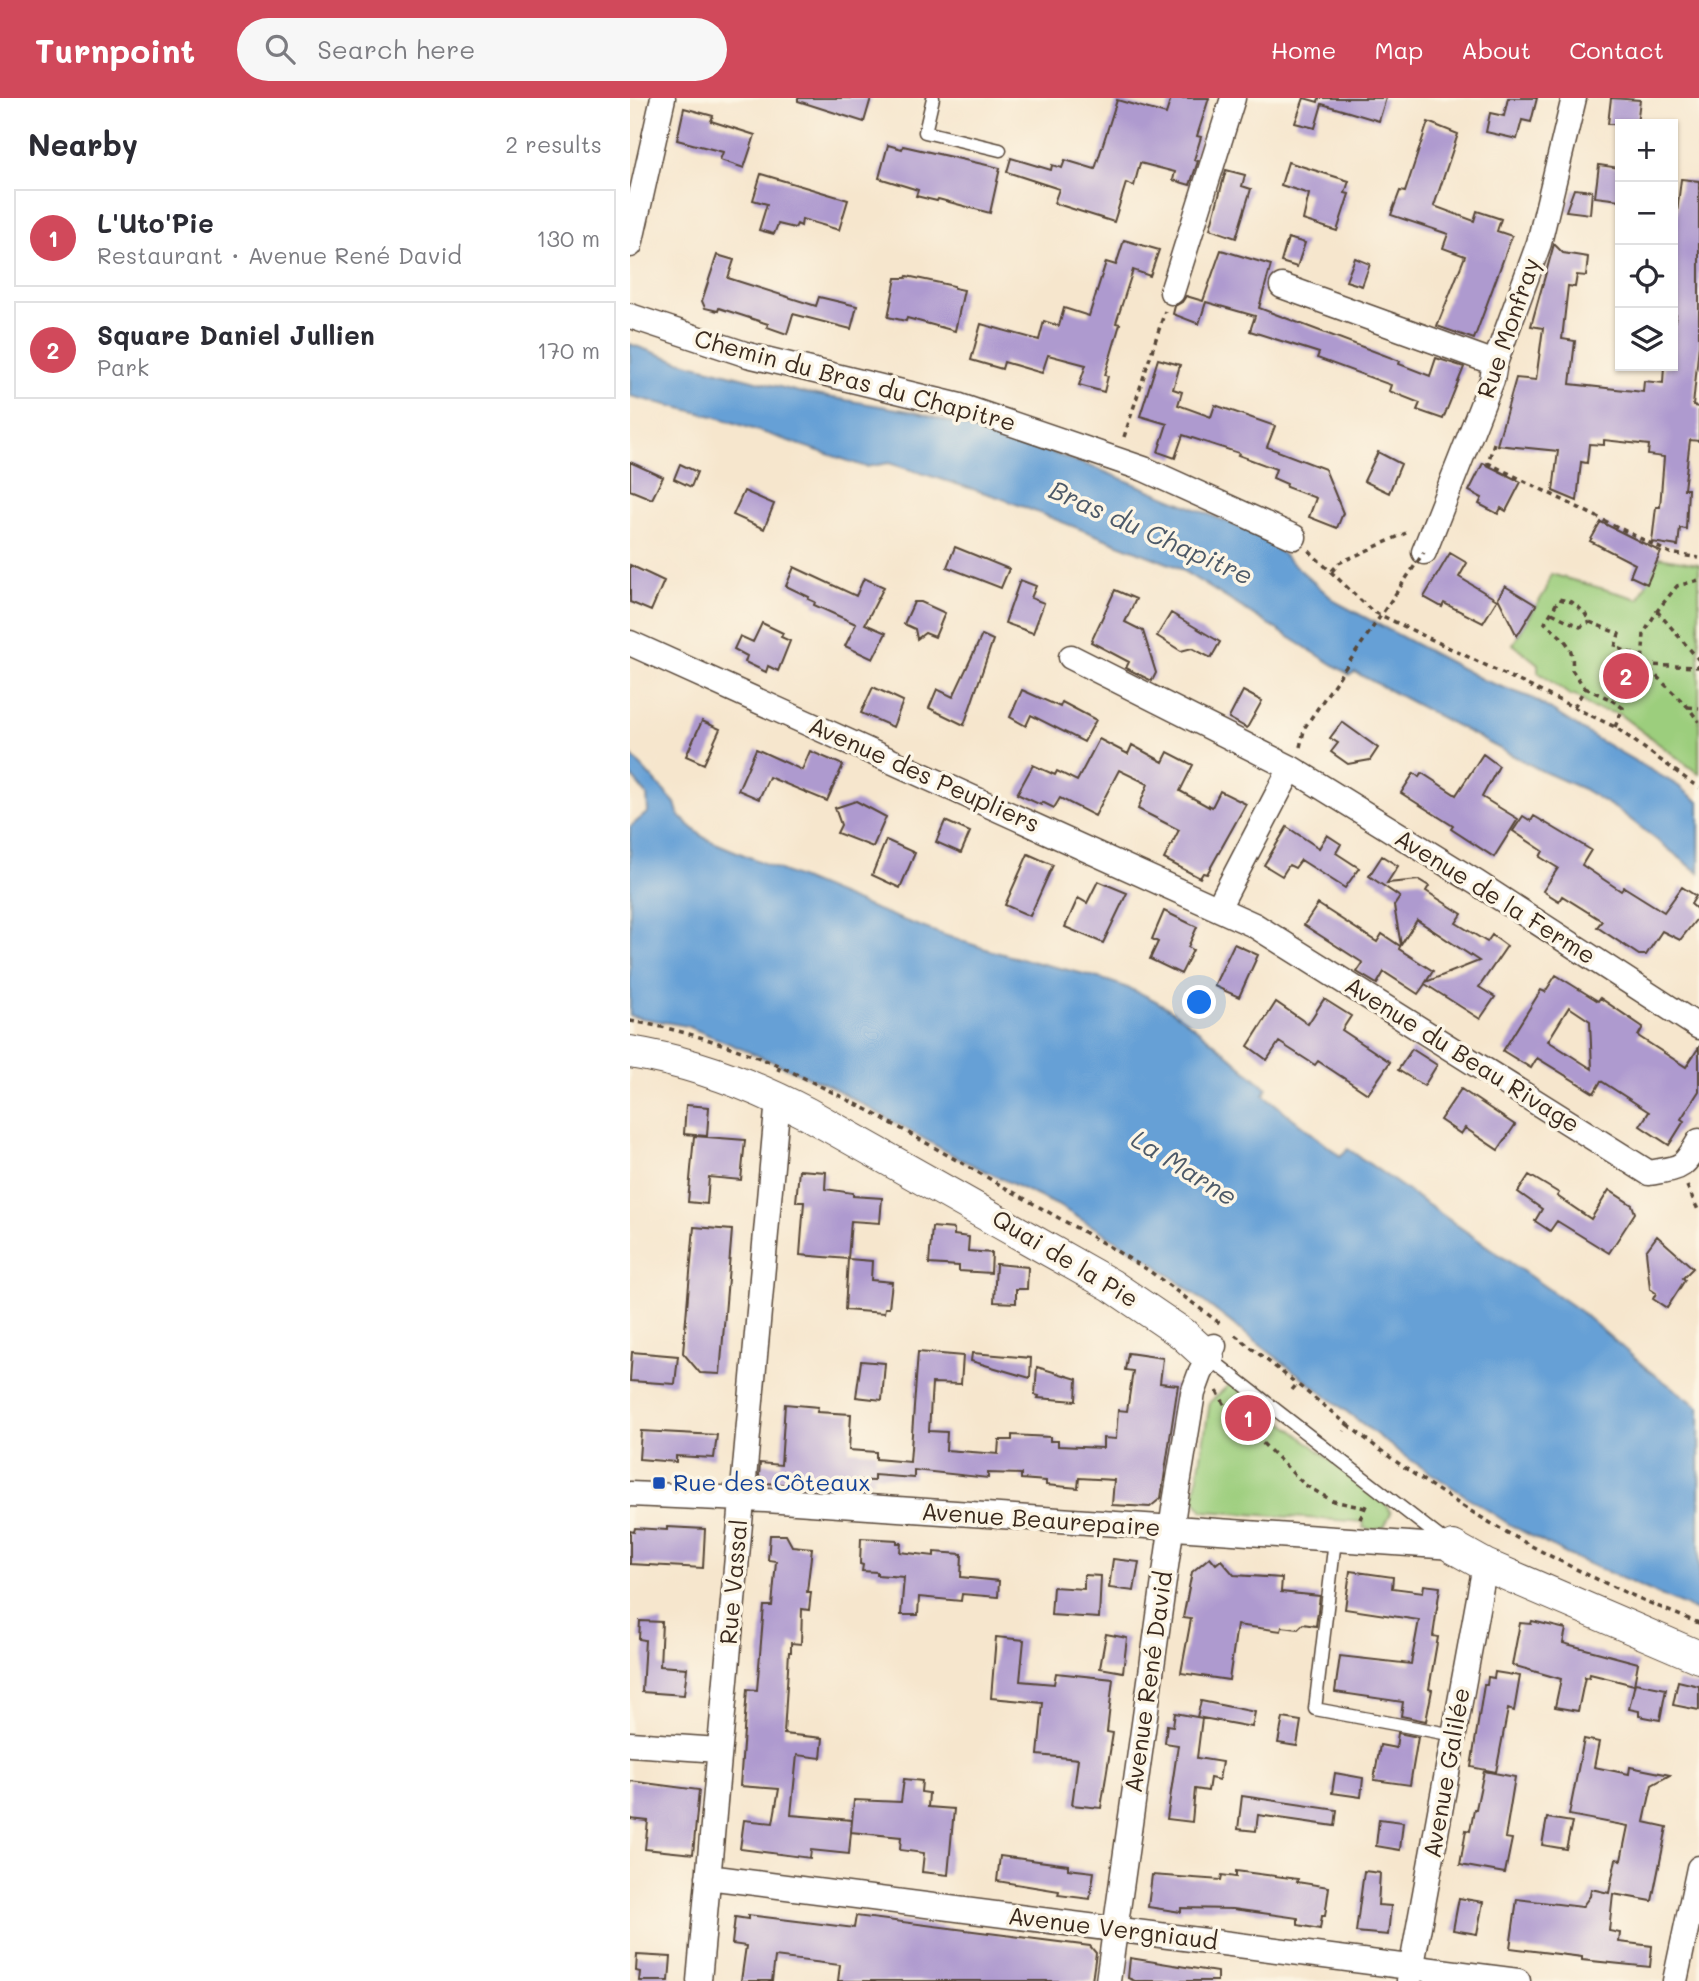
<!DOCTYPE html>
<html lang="en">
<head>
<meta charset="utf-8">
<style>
  body { margin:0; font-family:Mali,sans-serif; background:#f7f7f7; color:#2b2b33 }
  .controls { position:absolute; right:21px; top:21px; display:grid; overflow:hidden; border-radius:0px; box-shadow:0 2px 5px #0004 }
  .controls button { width:63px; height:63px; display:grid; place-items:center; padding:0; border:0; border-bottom:2px solid #e1e1e2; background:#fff; color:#2b2b33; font:35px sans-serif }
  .you { position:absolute; left:570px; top:905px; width:24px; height:24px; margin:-18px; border:5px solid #fff; border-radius:50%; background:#1a73e8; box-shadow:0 0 0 10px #1a73e833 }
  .badge { display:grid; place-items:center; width:46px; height:46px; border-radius:50%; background:#d1495b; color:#fff; font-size:23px; font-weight:700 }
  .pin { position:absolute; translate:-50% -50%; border:4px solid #fff; box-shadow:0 2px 7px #0006 }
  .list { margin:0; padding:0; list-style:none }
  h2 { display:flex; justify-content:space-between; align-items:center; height:91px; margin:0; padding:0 28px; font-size:30px }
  h2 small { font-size:23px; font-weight:400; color:#7c7c81 }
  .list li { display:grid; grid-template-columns:46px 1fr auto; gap:21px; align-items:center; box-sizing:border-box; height:98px; margin:0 14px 14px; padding:0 14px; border:2px solid #e1e1e2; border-radius:0px }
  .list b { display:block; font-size:26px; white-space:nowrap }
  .list p { margin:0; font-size:23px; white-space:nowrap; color:#7c7c81 }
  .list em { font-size:23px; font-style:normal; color:#7c7c81 }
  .icon { flex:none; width:38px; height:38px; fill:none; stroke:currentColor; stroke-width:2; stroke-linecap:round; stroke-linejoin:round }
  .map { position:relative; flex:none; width:1069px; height:1883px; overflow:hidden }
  header { display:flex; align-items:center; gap:42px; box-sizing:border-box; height:98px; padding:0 35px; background:#d1495b; color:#fff }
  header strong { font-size:33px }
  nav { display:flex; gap:38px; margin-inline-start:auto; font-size:24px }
  .search { width:490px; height:63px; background:#f7f7f7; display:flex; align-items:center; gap:18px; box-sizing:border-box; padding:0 24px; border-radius:38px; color:#7c7c81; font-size:26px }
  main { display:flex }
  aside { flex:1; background:#fff }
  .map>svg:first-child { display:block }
  .green { fill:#9cce7d; stroke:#6c7c4e; stroke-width:2 }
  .water { fill:#66a0d6; stroke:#50657a; stroke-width:2 }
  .building { fill:#ae9acf; fill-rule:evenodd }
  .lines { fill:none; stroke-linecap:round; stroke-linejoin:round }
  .service-casing { stroke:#574638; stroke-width:15 }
  .minor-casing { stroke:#574638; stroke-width:27 }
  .tertiary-casing { stroke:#574638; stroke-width:34 }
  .path { stroke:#574638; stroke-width:3.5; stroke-dasharray:5 5; stroke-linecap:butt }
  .service { stroke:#fff; stroke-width:12 }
  .minor { stroke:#fff; stroke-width:24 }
  .tertiary { stroke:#fff; stroke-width:32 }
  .path-bridge { stroke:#574638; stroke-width:3.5; stroke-dasharray:5 5; stroke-linecap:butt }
  .transit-dot { fill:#1a4fb4; stroke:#fcf5e5; stroke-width:2.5 }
  .labels { text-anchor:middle; stroke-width:7; stroke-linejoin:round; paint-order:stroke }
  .street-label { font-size:24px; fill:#3b2a1e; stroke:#fcf5e5 }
  .transit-label { font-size:24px; fill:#164399; stroke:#fcf5e5; text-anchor:start }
  .water-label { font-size:26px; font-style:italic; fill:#4c5968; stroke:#fcf5e5 }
</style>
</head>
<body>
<header>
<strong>Turnpoint</strong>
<div class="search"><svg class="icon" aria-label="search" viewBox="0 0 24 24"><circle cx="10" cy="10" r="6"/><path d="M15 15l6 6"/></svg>Search here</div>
<nav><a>Home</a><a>Map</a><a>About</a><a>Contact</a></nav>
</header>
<main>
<aside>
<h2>Nearby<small>2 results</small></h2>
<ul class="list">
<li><span class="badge">1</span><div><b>L'Uto'Pie</b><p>Restaurant · Avenue René David</p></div><em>130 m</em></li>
<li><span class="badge">2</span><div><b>Square Daniel Jullien</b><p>Park</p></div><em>170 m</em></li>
</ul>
</aside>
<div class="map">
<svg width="1069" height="1883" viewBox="0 0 1069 1883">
  <rect width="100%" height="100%" fill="#fcf5e5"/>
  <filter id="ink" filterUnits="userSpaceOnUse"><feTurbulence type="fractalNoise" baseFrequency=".0143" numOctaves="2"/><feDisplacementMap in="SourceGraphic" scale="14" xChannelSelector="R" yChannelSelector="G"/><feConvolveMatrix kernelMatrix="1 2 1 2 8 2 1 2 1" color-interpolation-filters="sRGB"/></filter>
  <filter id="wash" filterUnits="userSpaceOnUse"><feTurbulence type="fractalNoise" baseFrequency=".00686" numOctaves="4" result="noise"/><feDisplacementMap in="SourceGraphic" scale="28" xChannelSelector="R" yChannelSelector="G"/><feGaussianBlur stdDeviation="1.57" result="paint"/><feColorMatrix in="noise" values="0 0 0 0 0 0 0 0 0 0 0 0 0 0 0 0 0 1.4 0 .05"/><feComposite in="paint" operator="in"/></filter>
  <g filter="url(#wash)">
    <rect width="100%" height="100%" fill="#f6e6cd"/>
    <!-- green -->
    <path class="green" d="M1029 459 1069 466V676L989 616 962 610 945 597 941 598 908 574V566L883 546 916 492 921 476 1009 501Z
      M602 1284 755 1405 761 1415 754 1429 744 1432 733 1430 734 1424 573 1413 564 1401 580 1304Z"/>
    <!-- water -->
    <path class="water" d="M0 246 45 262 169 294 285 314 403 348 468 371 632 438 706 504 853 582 902 600 967 641 1047 687 1069 704V775L991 714 953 691 912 673 725 574 720 577 545 468 368 399 259 365 236 369 87 319 0 298Z
      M0 656 45 705 49 718 73 739 83 744C173 781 263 822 356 851 408 868 464 873 514 897 556 916 601 961 637 990L634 997 710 1058 718 1051 951 1214 1021 1274 1069 1309V1514L936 1456 882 1428 773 1357 521 1163 427 1107 330 1061 198 987 57 928 0 918V729L18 714 17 697 0 677Z"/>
    <g id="blocks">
      <!-- building -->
      <path class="building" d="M168 0H241L234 24 168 3Z
        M541 0H579L567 38 571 39 564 62 568 63 560 87 543 82 545 74 510 65 504 88 496 85 484 124 424 105 429 91 377 74 381 60 421 72 422 67 432 70 435 62 465 71 487 2 536 16Z
        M674 0 688 4 689 0H756L749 23 692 6 685 30 665 25Z
        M878 0H907L901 24 892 22 887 41 856 34 860 15 874 18Z
        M981 0 1010 2 1007 26H978Z
        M54 10 83 18 81 23 125 37 114 70 90 62 93 54 47 42Z
        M798 24 828 36 804 108 844 123 847 113 871 121 867 133 882 138 844 241 807 228 835 158 813 150 818 136 761 117 770 93 775 94Z
        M258 47 272 51 273 48 370 70 360 115 308 101 307 103 286 98 288 92 249 80Z
        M658 64 719 83 715 95 719 96 707 133 673 122 679 96 651 87Z
        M969 67 990 70V102L965 99Z
        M596 72 615 77 612 88 621 91 606 140 580 131Z
        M131 76 218 102 209 132 172 121 171 128 167 126 165 130 148 126 144 136 129 132 137 106 123 102Z
        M1051 81 1069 83V246L1063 308 1069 309V343L1060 342 1054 391H1058L1056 431 1050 430 1048 448 1022 444 1026 409H1030L1034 359 1018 357 1019 347 974 342V347L959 346 957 365 951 364 947 403 923 393 928 353 867 347 886 280 906 282 913 230 901 228 924 146 933 155 958 159 956 178 947 177 945 189 938 188 932 241 945 243 940 286 1013 294 1014 283 1033 285 1034 268H1043V236L1046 217H1043V149Z
        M944 91 962 93 960 116 936 113Z
        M658 140 675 145 667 169 651 164Z
        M494 142 529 152 520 178 503 172 486 225 490 226 475 277 478 278 474 294 449 287 456 267 418 257 412 275 374 264 372 271 341 262 351 226 409 242 414 223 429 228 434 210 459 218 476 164 486 167Z
        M591 152 641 167 629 210 770 263 769 266 800 278 806 260 834 269 813 321 787 312 790 305 759 293 761 287 687 260 689 255 620 233 625 218 576 204 569 226 543 216 545 208 552 204 556 198 573 203Z
        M87 157 104 162 98 180 186 208 189 199 227 208 221 231 163 216 157 236 137 229 138 226 89 210 88 213 75 210 72 203Z
        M725 160 740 166 732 188 716 183Z
        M277 178 324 188V190L334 192 325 233 277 220 276 223 258 219 266 180H276Z
        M528 261 550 267 543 291 552 294 548 307 581 319 585 307 645 328 637 349 695 371 713 415 707 430 679 419 686 400 656 389 657 386 643 380 646 371 608 357 609 355 553 337 545 360 528 354 537 326 510 318Z
        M748 354 771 366 759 395 734 383Z
        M0 364 33 379 22 401 0 392Z
        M853 365 891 384 876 413 871 410 868 416 849 406 852 400 839 393Z
        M50 366 67 374 61 389 44 381Z
        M114 393 144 406 134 431 103 417Z
        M971 424 1031 454 1017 486 1000 478 1005 466 960 443Z
        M325 449 379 471 371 490 317 469Z
        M820 455 837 465 829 479 867 502 853 525 814 505 812 509 794 499Z
        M0 467 34 483 21 513 0 504Z
        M164 469 226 498 234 480 254 489 235 526 256 535 243 561 215 548 226 526 184 507 185 504 178 501 179 499 156 488Z
        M390 482 406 488 401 500 414 505 403 535 375 525Z
        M875 488 906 507 887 538 868 500Z
        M485 492 506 501 495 524 513 533 526 575 522 583 496 570 499 564 461 544Z
        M284 504H291L315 515 305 539 295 535 287 541 285 531 274 526Z
        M541 515 590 544 581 560 562 550 551 553 527 538Z
        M132 525 153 535 151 539 160 543 148 573 138 568 136 574 115 564 117 558 104 551 110 538 123 544Z
        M352 537 363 542 334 627 299 610 307 591 323 599Z
        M243 589 273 603 263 629 231 615Z
        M392 592 430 609 432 604 466 622 454 644 401 617 396 628 380 619Z
        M613 593 632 603 617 630 599 620Z
        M72 623 90 631 74 666 56 658Z
        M712 624 748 650 740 662 718 666 701 654 708 645 700 640Z
        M469 641 498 656 502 647 533 664 538 654 563 667 550 693 579 709V707L582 709 590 693 616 706 577 776 573 775 570 780 534 761 549 732 508 711 518 686 489 672 465 718 430 700 424 710 412 704 411 707 387 696 403 667 425 677 427 673 447 683Z
        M126 651 172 672 180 653 213 667 197 703 139 679 129 701 108 692Z
        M853 656 869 668 852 699 888 721 864 759 821 731 823 728 771 695 784 675 789 679 792 675 826 697Z
        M226 703 256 719 243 749 207 735 211 727 205 710Z
        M893 718 901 723 904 718 961 752 952 767 991 793 994 789 1034 814 1052 789 1066 798 1061 806 1069 813V818L1050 842 1032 833 1016 857H1009L967 829 972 823 932 798 929 803 913 793 928 770 910 759 913 753 883 733Z
        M315 723 340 734 331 755 306 744Z
        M657 729 689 750 697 737 711 746 706 755 729 770 715 790 671 762 665 770 659 767 652 778 634 767Z
        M256 742 285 755 270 790 242 777Z
        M398 756 423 767 400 818 375 807Z
        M752 758 768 768 757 785 789 782 799 788 796 793 832 816 826 825 857 844 862 837 877 848 849 889 865 899 850 921 795 886 788 896 754 874 747 886 727 874 733 865 674 827 688 806 747 844 752 836 770 848 769 851 803 873 796 884 849 863 787 822 771 847 764 808 770 799 739 778Z
        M468 783 497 795 473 845 435 829 448 800 457 805Z
        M534 813 567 829 558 849 563 852 551 876 520 861 528 844 522 841Z
        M604 846 628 857 609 899 584 888Z
        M926 877 968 903 970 900 1013 929 1008 938 1056 969 1069 949V993L1051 1021 1054 1023 1039 1047 1010 1028 1019 1014 971 983 964 995 907 960 901 970 873 953 911 892 915 894ZM939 909 960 923 962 971 918 943Z
        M694 901 721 918 712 932 760 964 738 996 688 963 685 967 649 944 637 962 618 948 646 904 678 926Z
        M782 951 807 967 794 988 768 972Z
        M831 991 885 1027 868 1052 835 1030 831 1036 810 1022Z
        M56 1007 79 1009 77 1038 54 1036Z
        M64 1038 115 1042 111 1082 79 1079 77 1106 58 1104Z
        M169 1072 196 1074 195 1091 223 1095V1098L252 1100 250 1125 221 1123 218 1161 170 1157 174 1104H166Z
        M899 1077 929 1095 927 1098 961 1121 979 1092 1002 1107 1005 1115 979 1155 927 1123 920 1133 905 1123 912 1111 888 1094Z
        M64 1129 102 1132 90 1276 70 1275 53 1255Z
        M302 1129 324 1131V1137L339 1139 338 1153 362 1155 361 1175 329 1173V1168L299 1166Z
        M1027 1138 1063 1170 1053 1180 1055 1182 1037 1210 1023 1201 1026 1195 1020 1191 1016 1153Z
        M218 1161 242 1163 241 1182 262 1184 259 1210H255L254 1215 215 1212Z
        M366 1166 398 1169 397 1191H386V1205L364 1204Z
        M2 1254 48 1258 45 1286 0 1283Z
        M288 1254 333 1258 331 1286 302 1285 299 1333 317 1334 316 1352 368 1356 369 1342H382V1337L420 1339V1343H428V1348L473 1350V1340L486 1341 488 1312 497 1313 503 1273 495 1272 498 1255 533 1260 530 1285 548 1287 531 1400 520 1409 482 1407 484 1382 449 1380 448 1390 416 1387V1383L391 1381V1376L358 1375V1380L284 1372V1380L244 1377V1383L220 1382 219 1391 135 1385 129 1378 130 1365 151 1367 155 1306 188 1309 187 1314 221 1316 219 1352 246 1354V1361L280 1364Z
        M342 1255 401 1260 400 1280 341 1263Z
        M231 1263 255 1265 252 1302 226 1299Z
        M407 1269 447 1281 446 1303 408 1300 409 1298 405 1297Z
        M11 1333 87 1337 84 1360 46 1358V1364L9 1361Z
        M37 1429 75 1431 73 1470 0 1466V1433L4 1434 5 1430 37 1432Z
        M140 1437H156L162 1448 182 1450 177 1494H181L179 1512 172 1511 171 1546 161 1545V1554H159L154 1636 193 1640 191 1660 167 1657 161 1717 222 1722 219 1756 181 1752 180 1760 110 1751 114 1722 143 1725 149 1691 110 1688 117 1591 127 1592 134 1508H142L146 1463 138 1462Z
        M231 1440 267 1442V1445H271L270 1454 304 1458V1454L332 1456 331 1479 369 1483 368 1499 332 1496 331 1503 289 1499 288 1517H271L274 1479 247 1477V1474L232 1473 233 1467 230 1466Z
        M580 1459 586 1466 591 1462 604 1477 652 1480 651 1494 690 1498 686 1528 673 1526 668 1531 652 1529 651 1533 607 1527 599 1582 551 1575 561 1521 553 1520 562 1474Z
        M483 1461 509 1464 504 1493 479 1490Z
        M720 1473 763 1479 762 1490 793 1494 794 1487 810 1489 803 1538 808 1539 799 1591 802 1592 796 1623 771 1618 773 1604 705 1594 710 1558 781 1566 789 1522 715 1511Z
        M454 1477 471 1478 469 1520 421 1517 423 1489 454 1491Z
        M10 1523 32 1524 30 1568 57 1570 54 1597 12 1594 15 1542 9 1541Z
        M902 1523 936 1531 933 1545 1008 1565 1004 1587 960 1576 959 1580 955 1579 948 1613 925 1609 931 1581 882 1567 890 1525 901 1526Z
        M476 1536 497 1540 493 1574 470 1570Z
        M366 1539 394 1542 390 1583 424 1586 426 1575 483 1581 477 1634 483 1635 471 1710 442 1707 448 1661 408 1657 413 1605 361 1600Z
        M865 1574 890 1578 884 1613 878 1611 866 1674 841 1669 854 1587H857L858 1579 864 1580Z
        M1048 1583 1069 1588V1612L1043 1607Z
        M1005 1585 1036 1591 1030 1622 1009 1618V1613L999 1611Z
        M571 1603 625 1614 622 1629 567 1619Z
        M545 1615 572 1620 567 1660 592 1664 589 1682 580 1680 578 1693 565 1691 562 1724 537 1721 548 1647 535 1645 537 1627 543 1628Z
        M653 1620 671 1623 667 1648 648 1645Z
        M768 1635 788 1639 780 1687 744 1682 750 1647 766 1650Z
        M954 1641 969 1644 964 1669 999 1676 1000 1669 1040 1677 1022 1687 1014 1724 1037 1729 1022 1803 983 1796 979 1833 990 1835 989 1844 1022 1848 1020 1869 952 1862V1859L880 1850 887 1801 952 1809 960 1798 961 1791 979 1795 986 1761 991 1762 998 1728 939 1717Z
        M854 1673 885 1679 875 1740 882 1741 875 1775 830 1767 836 1732 840 1733 844 1711H846Z
        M705 1675 733 1680 731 1699 702 1695Z
        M274 1681 292 1683 291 1694 299 1695 298 1709 324 1711 318 1777 292 1774 294 1755 270 1752 271 1739 221 1734 224 1702 271 1704Z
        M0 1683 69 1692 63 1756 15 1751 18 1723 0 1721Z
        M612 1698 707 1712 705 1728 628 1717 626 1733 608 1731Z
        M917 1720 942 1724 936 1751 912 1747Z
        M749 1721 773 1724 770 1752 746 1748Z
        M370 1758 438 1767V1771L464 1774 460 1801 428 1797 429 1793 367 1783Z
        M606 1773 668 1781 667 1784 699 1789 695 1818H692L690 1831 668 1827V1820L603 1811 551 1810V1814L518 1809 522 1777 591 1782 592 1777 606 1779Z
        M734 1773 750 1775 748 1807 761 1808 758 1837 726 1834Z
        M829 1800 853 1804 847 1836 823 1832Z
        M118 1817 224 1830 226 1818 460 1848 466 1855 462 1883H208L210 1867 145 1859 142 1883H111L116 1848 102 1846 105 1819 118 1821Z
        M7 1857 41 1859 39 1883H9L10 1874 6 1873Z
        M500 1860 587 1874V1883H505L498 1880Z"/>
    </g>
  </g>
  <g filter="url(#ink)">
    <use href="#blocks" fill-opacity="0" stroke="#574638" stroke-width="2"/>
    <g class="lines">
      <defs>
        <path id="service" d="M303 0 295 34 370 52
          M578 1259 817 1445
          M705 1442 685 1611 824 1637"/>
        <path id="minor" d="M0 147 33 0
          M652 188 865 265
          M542 194 603 0
          M0 218 118 257 330 308 514 371 664 439
          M794 454 862 282 865 265 909 145 944 0
          M0 545 624 827 1019 1075C1052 1069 1052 1072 1069 1043
          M441 559 661 670 847 785 1069 929
          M588 810 661 670
          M0 1396 136 1402 823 1449
          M0 1646 89 1652
          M78 1779 888 1883
          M69 1883 148 1001
          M478 1883 544 1411 563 1295 570 1276 584 1248
          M779 1883 855 1467
          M1045 1883 1069 1770"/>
        <path id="tertiary" d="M0 954C62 964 123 987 178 1016L481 1187 553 1236 578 1259
          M823 1449 855 1467 1069 1559"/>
      </defs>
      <!-- service casing -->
      <use href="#service" class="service-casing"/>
      <!-- minor casing -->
      <use href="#minor" class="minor-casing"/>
      <!-- tertiary casing -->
      <use href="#tertiary" class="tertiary-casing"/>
      <!-- path -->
      <path class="path" d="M494 339 535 213
        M864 345 858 365 1040 455 1069 460
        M679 453 742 513 985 629 1069 690
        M702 473 709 465 776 435
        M1027 513 1069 562
        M922 515 950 529 960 524
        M1015 567 1069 569
        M1012 569 1015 567 1058 609 1069 624
        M955 590 980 601
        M944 609 955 590 942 572C945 546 933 541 915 525L929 501 942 504 954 514 960 524 989 536 985 549 1012 559
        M1058 609 1069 610
        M985 629 993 610 980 601 1012 569 1014 535 1027 513 1047 488 1069 482
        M0 923C52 931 101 948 150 968
        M148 973 150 968 238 1012 473 1145 518 1172 591 1226
        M1057 1088 1069 1114
        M605 1237 667 1286
        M662 1292 667 1286 718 1327 714 1333
        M587 1293 596 1309 675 1387 703 1403 735 1410
        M718 1327C824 1412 943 1476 1069 1525
        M730 1421 738 1403"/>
      <!-- service -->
      <use href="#service" class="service"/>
      <!-- minor -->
      <use href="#minor" class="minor"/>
      <!-- tertiary -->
      <use href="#tertiary" class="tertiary"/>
      <!-- path-bridge -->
      <path class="path-bridge" d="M670 649 675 629 794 454"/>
    </g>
  </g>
  <!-- markers -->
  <rect class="transit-dot" x="22" y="1378" width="14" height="14" rx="3.5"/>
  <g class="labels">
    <!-- street labels -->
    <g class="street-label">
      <text transform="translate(879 230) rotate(-71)" y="8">Rue Monfray</text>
      <text transform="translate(225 283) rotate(15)" y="8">Chemin du Bras du Chapitre</text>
      <text transform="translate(294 677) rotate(24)" y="8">Avenue des Peupliers</text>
      <text transform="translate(865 799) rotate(32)" y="8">Avenue de la Ferme</text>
      <text transform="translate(832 957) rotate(32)" y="8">Avenue du Beau Rivage</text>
      <text transform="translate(435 1161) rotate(31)" y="8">Quai de la Pie</text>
      <text transform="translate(411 1422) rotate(4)" y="8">Avenue Beaurepaire</text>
      <text transform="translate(104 1484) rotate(-85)" y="8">Rue Vassal</text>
      <text transform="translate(519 1584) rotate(-82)" y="8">Avenue René David</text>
      <text transform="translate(817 1675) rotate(-80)" y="8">Avenue Galilée</text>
      <text transform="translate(483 1831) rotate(7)" y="8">Avenue Vergniaud</text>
    </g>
    <!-- transit labels -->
    <g class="transit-label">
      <text x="43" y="1393">Rue des Côteaux</text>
    </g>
    <!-- water labels -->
    <g class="water-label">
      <text transform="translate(521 435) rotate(24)" y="9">Bras du Chapitre</text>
      <text transform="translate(554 1070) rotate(32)" y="9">La Marne</text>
    </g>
  </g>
</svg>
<div class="controls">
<button>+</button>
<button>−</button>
<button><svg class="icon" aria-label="locate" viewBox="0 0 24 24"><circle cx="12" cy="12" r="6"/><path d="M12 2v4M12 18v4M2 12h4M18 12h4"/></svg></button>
<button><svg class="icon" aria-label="layers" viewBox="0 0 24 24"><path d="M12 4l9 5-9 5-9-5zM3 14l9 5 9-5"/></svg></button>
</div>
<div class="you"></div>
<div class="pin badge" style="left:618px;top:1320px">1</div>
<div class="pin badge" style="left:996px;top:578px">2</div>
</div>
</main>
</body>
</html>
